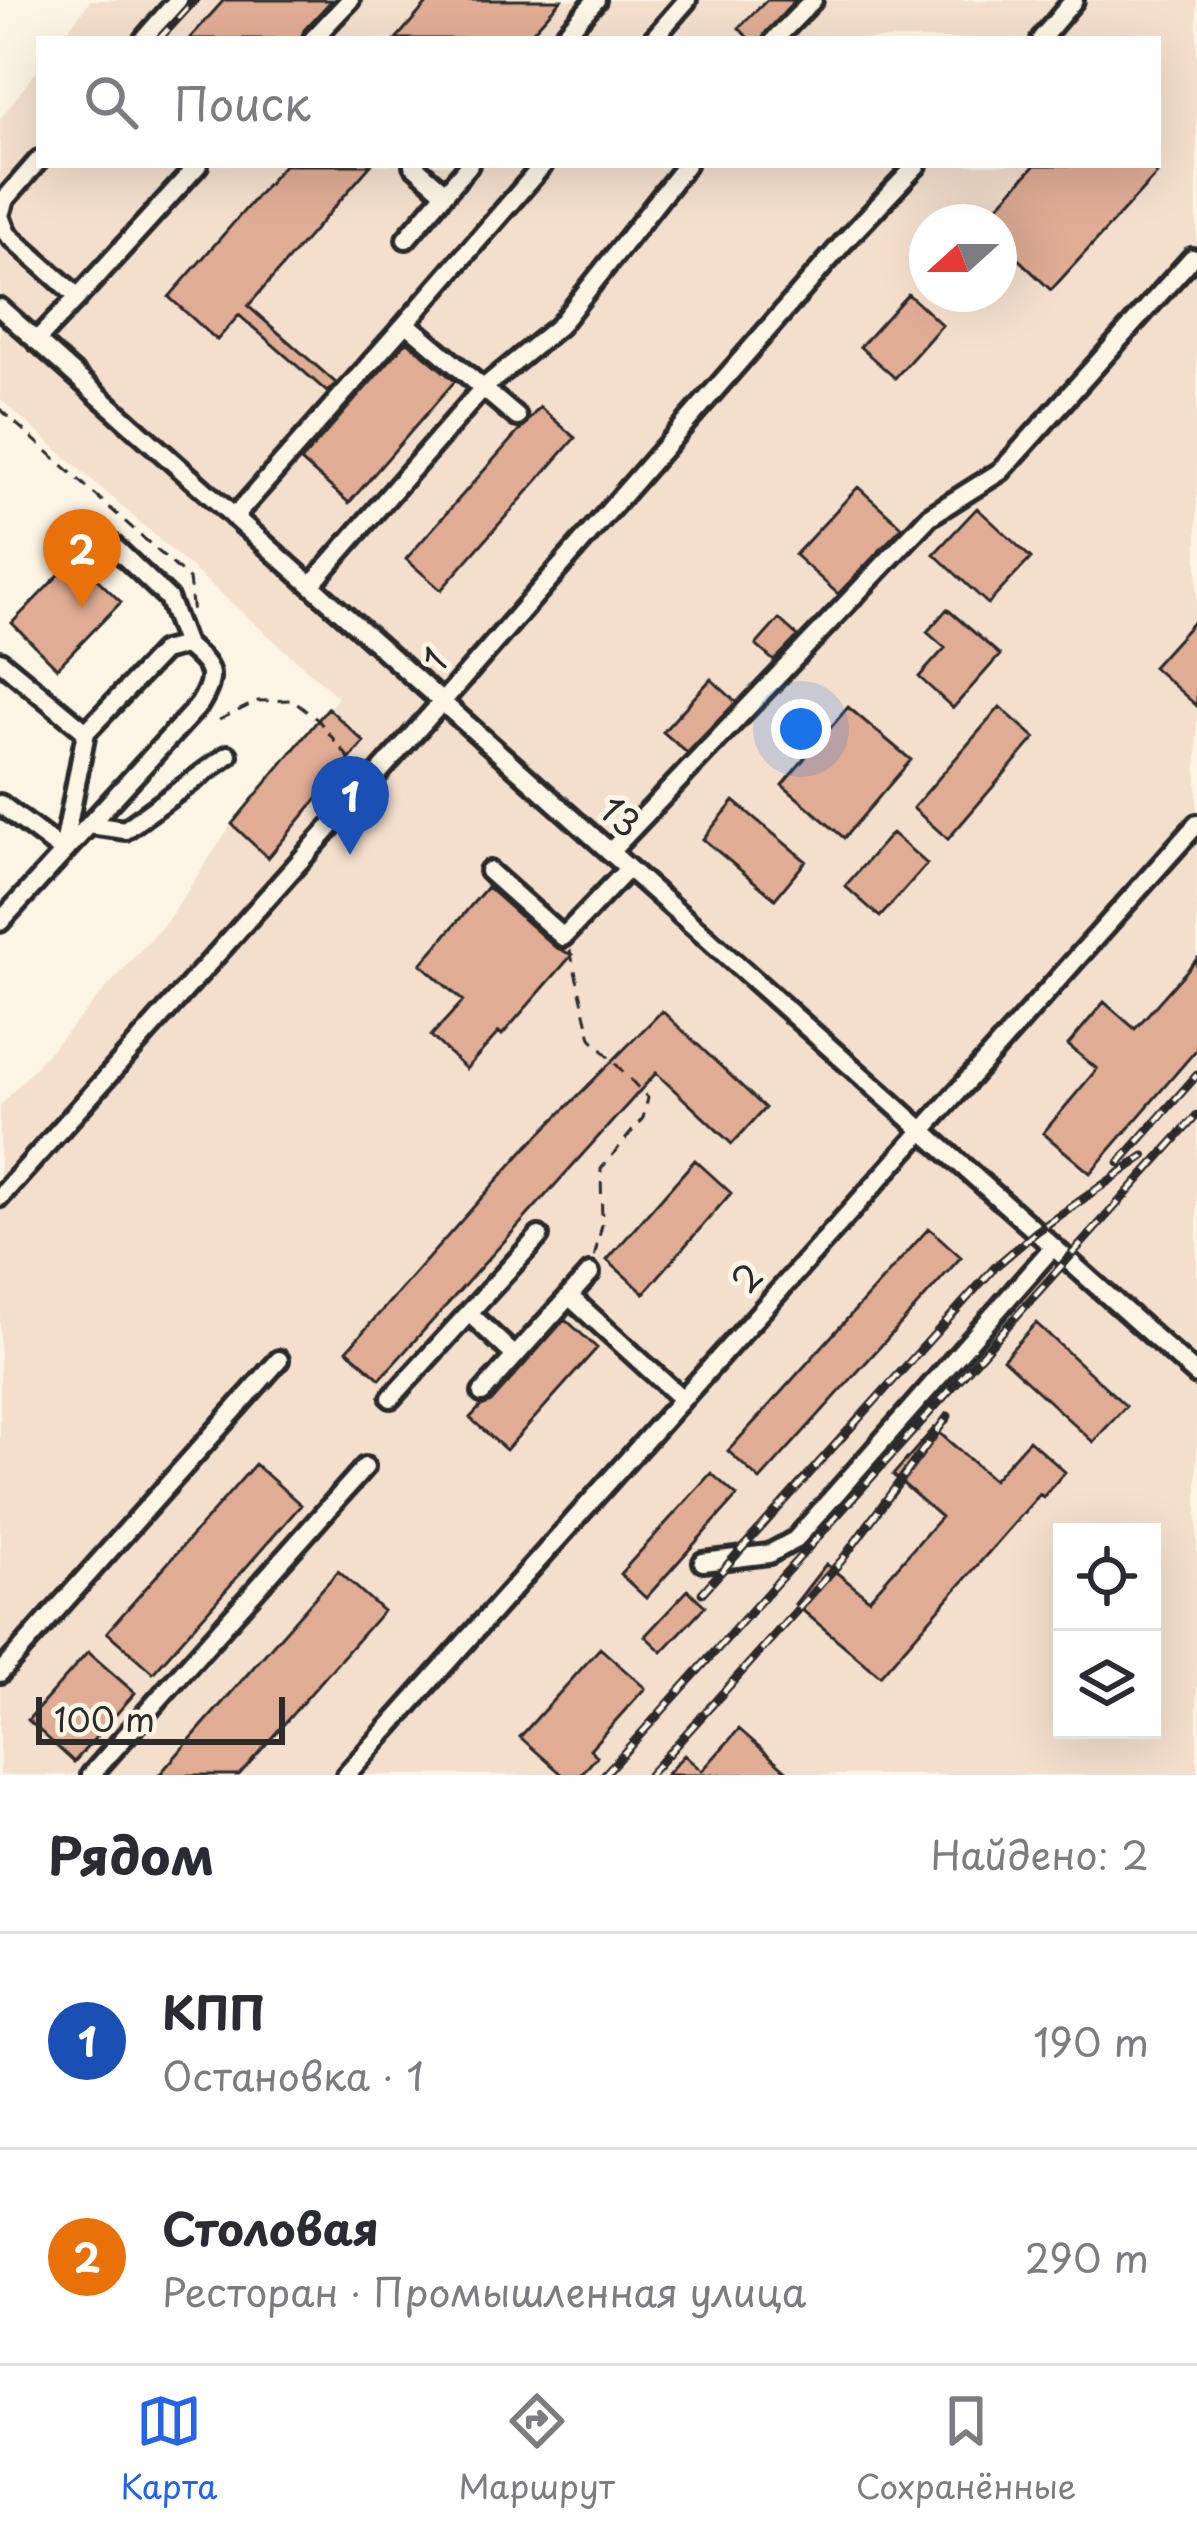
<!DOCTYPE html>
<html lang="ru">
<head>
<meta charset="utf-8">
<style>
  body { margin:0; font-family:"Playpen Sans",sans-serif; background:#f2f2f3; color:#2b2b33 }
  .controls { position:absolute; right:36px; bottom:36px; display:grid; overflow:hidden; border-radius:0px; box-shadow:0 12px 48px #0002 }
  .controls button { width:108px; height:108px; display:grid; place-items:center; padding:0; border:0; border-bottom:3px solid #e1e1e2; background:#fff; color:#2b2b33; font:60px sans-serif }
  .compass { position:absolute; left:909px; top:204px; width:108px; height:108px; border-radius:50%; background:#fff; box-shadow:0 12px 48px #0002; rotate:249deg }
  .scale { position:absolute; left:36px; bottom:30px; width:249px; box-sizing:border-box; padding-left:12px; border:6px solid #2b2b2b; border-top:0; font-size:33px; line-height:42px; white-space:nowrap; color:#2b2b2b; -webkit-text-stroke:9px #fcf5e5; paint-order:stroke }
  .you { position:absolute; left:801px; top:729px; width:42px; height:42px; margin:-30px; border:9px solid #fff; border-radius:50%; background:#1a73e8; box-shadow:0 0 0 18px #1a73e833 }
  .badge { display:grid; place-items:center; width:78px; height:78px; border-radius:50%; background:#2563eb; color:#fff; font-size:39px; font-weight:700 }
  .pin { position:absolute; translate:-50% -99px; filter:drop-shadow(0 3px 6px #0008) }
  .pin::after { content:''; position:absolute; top:63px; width:42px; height:36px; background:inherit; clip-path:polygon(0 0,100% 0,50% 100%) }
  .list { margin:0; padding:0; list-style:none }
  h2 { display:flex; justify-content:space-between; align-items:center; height:156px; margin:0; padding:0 48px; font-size:51px }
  h2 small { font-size:39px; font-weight:400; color:#7c7c81 }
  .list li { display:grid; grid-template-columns:78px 1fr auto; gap:36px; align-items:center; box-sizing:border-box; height:216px; padding:0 48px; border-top:3px solid #e1e1e2 }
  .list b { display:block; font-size:45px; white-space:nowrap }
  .list p { margin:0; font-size:39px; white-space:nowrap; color:#7c7c81 }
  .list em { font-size:39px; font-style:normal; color:#7c7c81 }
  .icon { flex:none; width:66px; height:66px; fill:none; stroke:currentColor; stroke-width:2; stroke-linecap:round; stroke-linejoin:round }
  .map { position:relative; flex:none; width:1197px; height:1775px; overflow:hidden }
  .search { position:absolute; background:#fff; box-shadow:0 12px 48px #0002; left:36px; right:36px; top:36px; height:132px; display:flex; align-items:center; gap:30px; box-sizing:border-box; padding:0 42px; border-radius:0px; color:#7c7c81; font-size:45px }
  .sheet { height:588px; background:#fff }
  nav { display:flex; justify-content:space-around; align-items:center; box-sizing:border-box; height:168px; border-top:3px solid #e1e1e2; background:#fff; font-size:33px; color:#7c7c81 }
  nav a { display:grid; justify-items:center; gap:6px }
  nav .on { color:#2563eb }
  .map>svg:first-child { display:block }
  .built { fill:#f4dfcd; fill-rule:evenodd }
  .building { fill:#e0ac94; stroke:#2b2b2b; stroke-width:3 }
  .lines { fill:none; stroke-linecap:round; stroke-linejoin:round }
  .minor-casing { stroke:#2b2b2b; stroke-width:26 }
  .path { stroke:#2b2b2b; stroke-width:3; stroke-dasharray:12 9; stroke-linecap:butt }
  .minor { stroke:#fcf5e5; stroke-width:16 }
  .rail-casing { stroke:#2b2b2b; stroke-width:9 }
  .rail { stroke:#fcf5e5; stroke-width:4.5; stroke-dasharray:14; stroke-linecap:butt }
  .labels { text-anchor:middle; stroke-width:10; stroke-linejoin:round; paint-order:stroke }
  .street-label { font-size:36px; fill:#2b2b2b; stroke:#fcf5e5 }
</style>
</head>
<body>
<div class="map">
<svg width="1197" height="1775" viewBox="0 0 1197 1775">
  <rect width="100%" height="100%" fill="#fcf5e5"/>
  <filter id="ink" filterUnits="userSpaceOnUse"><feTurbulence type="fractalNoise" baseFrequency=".00833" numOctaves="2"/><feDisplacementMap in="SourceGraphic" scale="24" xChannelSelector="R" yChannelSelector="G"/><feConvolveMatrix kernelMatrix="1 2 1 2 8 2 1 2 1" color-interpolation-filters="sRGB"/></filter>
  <g filter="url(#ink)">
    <!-- built -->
    <path class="built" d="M91 0H1197V1775H0V1106L167 921 232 824 338 697 0 399V119L39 68V165H1158V39H61ZM927 222H999V294H927ZM1062 1532H1152V1730H1062Z"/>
    <!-- building -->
    <path class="building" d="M224 0H332L304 30 301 39H189Z
      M430 0H561L526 39H396Z
      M767 0H795L762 39H749L739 28Z
      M284 165H371L248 306 336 383 327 392 239 315 217 340 169 297Z
      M1035 165H1147L1157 174 1051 290 1016 257 999 276V222H983Z
      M908 294 942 325 895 378 860 347Z
      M407 341 455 381 349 503 301 461Z
      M540 407 575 438 441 590 406 559Z
      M858 487 902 527 838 594 795 555Z
      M977 508 1031 558 988 604 934 554Z
      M75 558 121 602 57 668 12 623Z
      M947 609 1000 655 953 708 919 677 945 648 927 632Z
      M1197 618V706L1153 667Z
      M779 619 798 636 774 661 756 645Z
      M711 679 736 702 687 753 663 732Z
      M848 707 911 760 844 838 782 785Z
      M1000 707 1035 738 948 839 913 808Z
      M328 708 364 742 268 858 232 824Z
      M734 801 806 861 775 899 703 839Z
      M892 833 927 864 880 917 845 886Z
      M487 887 555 947 572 955 502 1035 499 1032 466 1069 431 1036 463 1001 421 964Z
      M1197 959V1049L1090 1173 1043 1133 1097 1069 1068 1045 1104 1002 1135 1029Z
      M662 1011 765 1108 732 1144 656 1073 380 1379 347 1350 523 1151Z
      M695 1160 731 1193 644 1293 607 1260Z
      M929 1228 961 1257 760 1480 728 1451Z
      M565 1319 597 1348 506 1450 470 1418 481 1406 491 1402Z
      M1036 1323 1126 1406 1093 1442 1003 1359Z
      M934 1428 993 1480 1029 1440 1065 1472 1043 1497 1040 1494 880 1676 795 1604 826 1564 869 1599 941 1517 893 1475Z
      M255 1464 301 1505 153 1673 107 1632Z
      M711 1473 737 1496 646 1598 620 1574Z
      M338 1571 383 1611 239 1775H159Z
      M688 1590 705 1606 662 1652 645 1636Z
      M600 1648 645 1688 590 1749 597 1756 581 1775H563L520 1737Z
      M88 1652 135 1693 74 1762 28 1720Z
      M739 1729 791 1775H666L684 1755 702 1771Z"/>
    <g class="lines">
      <defs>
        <path id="minor" d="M144 39 178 0
          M313 39 350 0
          M561 39 596 0
          M653 39 687 0
          M775 39 813 0
          M1041 39 1074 0
          M413 165 445 193
          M0 215 5 199 39 160
          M0 216 7 234 78 297 36 341
          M406 239 469 165
          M78 297 198 165
          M0 308 1197 1375
          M406 323 543 165
          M234 517 406 323 517 417
          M106 539 168 598 186 645
          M311 585 482 389 559 326 686 165
          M0 661 86 732
          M0 804 63 851
          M90 825 125 830 228 755
          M610 852 930 516 1001 471 1192 258
          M489 871 563 937 628 869
          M0 922 199 705C218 674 212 667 186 645L163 651 86 732 63 851
          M0 1197 442 702 844 242 917 165
          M569 1296 682 1399
          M470 1314 515 1356
          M482 1393 590 1273
          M391 1398 539 1236
          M703 1562 769 1554 795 1540 1053 1247
          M0 1673 279 1360
          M91 1775 365 1467
          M346 1775 1197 824"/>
      </defs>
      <!-- minor casing -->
      <use href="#minor" class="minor-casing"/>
      <!-- path -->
      <path class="path" d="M0 409 189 579 193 614
        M219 720 258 701 292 700 318 720 357 768
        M570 950 591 1038 648 1098 643 1118 601 1169 602 1225 594 1258"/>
      <!-- minor -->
      <use href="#minor" class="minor"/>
      <defs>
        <path id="rail" d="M159 39 195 0
          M1119 1163 1197 1075
          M702 1593 996 1266 1036 1232 1144 1156
          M604 1775 1197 1115
          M649 1775 842 1560 948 1416"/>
      </defs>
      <!-- rail casing -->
      <use href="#rail" class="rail-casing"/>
      <!-- rail -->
      <use href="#rail" class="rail"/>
    </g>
  </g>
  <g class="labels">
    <!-- street labels -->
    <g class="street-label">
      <text transform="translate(435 660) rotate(-49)" y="13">1</text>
      <text transform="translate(620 817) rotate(42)" y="13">13</text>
      <text transform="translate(747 1278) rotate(-48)" y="13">2</text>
    </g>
  </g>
</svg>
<div class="controls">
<button><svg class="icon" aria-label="locate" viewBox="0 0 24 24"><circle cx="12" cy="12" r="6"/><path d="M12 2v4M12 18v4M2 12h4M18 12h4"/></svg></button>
<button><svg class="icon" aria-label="layers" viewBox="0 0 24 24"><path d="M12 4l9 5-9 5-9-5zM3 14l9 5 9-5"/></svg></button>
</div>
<svg class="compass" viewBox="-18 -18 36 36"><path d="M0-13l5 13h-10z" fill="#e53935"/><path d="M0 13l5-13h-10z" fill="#7c7c81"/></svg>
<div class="scale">100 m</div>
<div class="you"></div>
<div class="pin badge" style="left:350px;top:855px;background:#1a4fb4">1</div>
<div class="pin badge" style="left:82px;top:608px;background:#e8710a">2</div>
<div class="search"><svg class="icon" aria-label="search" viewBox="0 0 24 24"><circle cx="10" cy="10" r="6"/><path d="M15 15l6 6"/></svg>Поиск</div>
</div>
<section class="sheet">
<h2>Рядом<small>Найдено: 2</small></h2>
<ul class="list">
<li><span class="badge" style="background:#1a4fb4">1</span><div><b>КПП</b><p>Остановка · 1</p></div><em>190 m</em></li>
<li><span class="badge" style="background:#e8710a">2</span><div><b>Столовая</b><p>Ресторан · Промышленная улица</p></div><em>290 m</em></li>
</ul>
</section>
<nav>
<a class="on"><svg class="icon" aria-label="map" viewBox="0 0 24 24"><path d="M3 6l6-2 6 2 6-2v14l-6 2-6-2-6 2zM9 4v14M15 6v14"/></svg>Карта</a>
<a><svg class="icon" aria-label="directions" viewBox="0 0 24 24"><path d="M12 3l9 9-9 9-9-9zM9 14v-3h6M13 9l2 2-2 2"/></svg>Маршрут</a>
<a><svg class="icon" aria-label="saved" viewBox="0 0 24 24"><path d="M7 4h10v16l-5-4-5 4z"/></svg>Сохранённые</a>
</nav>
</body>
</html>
